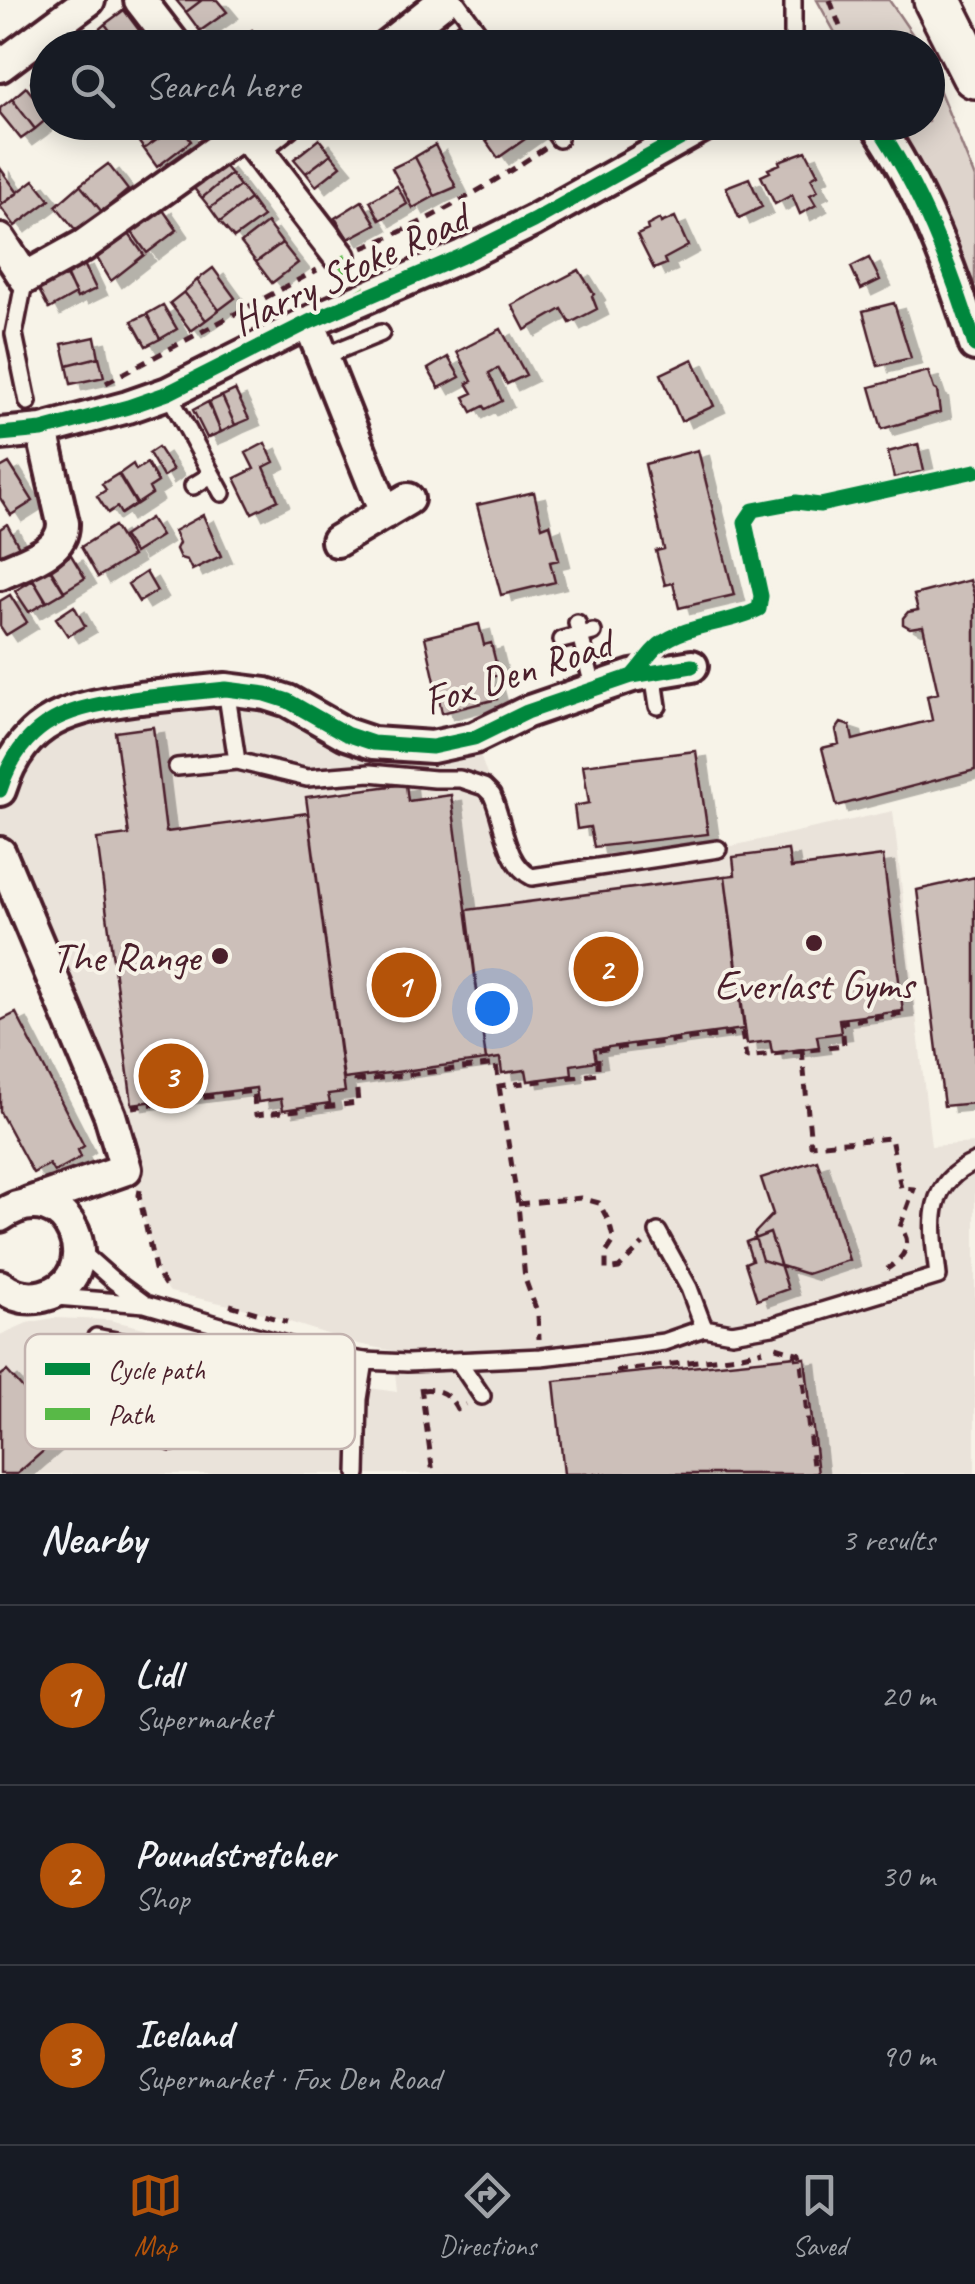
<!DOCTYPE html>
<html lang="en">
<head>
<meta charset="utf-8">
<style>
  body { margin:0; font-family:Caveat,sans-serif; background:#242831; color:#f1f3f6 }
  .you { position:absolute; left:492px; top:1008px; width:35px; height:35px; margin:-25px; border:8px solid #fff; border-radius:50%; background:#1a73e8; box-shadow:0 0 0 15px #1a73e833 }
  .badge { display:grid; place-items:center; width:65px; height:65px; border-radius:50%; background:#b45309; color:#fff; font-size:32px; font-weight:700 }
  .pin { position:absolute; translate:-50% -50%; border:5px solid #fff; box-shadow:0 2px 10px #0006 }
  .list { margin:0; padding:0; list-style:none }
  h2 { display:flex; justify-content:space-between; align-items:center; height:130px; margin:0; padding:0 40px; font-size:42px }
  h2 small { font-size:32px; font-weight:400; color:#9ea1a6 }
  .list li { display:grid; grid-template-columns:65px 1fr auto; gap:30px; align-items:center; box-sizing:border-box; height:180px; padding:0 40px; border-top:2px solid #363941 }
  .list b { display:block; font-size:38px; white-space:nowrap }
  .list p { margin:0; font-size:32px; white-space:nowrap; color:#9ea1a6 }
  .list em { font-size:32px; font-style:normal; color:#9ea1a6 }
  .icon { flex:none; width:55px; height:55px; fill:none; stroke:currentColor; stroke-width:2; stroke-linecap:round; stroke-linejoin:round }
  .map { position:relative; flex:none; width:975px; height:1474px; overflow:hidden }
  .search { position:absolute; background:#171b24; box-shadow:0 5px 25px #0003; left:30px; right:30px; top:30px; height:110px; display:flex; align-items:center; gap:25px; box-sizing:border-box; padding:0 35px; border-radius:55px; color:#9ea1a6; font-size:38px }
  .sheet { height:670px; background:#171b24 }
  nav { display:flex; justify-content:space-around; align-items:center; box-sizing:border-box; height:140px; border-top:2px solid #363941; background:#171b24; font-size:28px; color:#9ea1a6 }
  nav a { display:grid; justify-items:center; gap:5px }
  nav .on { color:#b45309 }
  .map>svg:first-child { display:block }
  .built { fill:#eae3da }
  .green { fill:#ded4cc; stroke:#947a7c; stroke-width:2.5 }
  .building { fill:#ccbfb9; stroke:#4a1f2b; stroke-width:2.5; filter:url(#shadow) }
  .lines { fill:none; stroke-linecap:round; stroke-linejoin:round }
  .lane-casing { stroke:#4a1f2b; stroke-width:22 }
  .street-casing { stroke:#4a1f2b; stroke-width:38 }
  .primary-casing { stroke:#4a1f2b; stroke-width:52 }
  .path { stroke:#4a1f2b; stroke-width:5; stroke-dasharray:10 8; stroke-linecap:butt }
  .lane { stroke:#f7f3e8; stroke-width:15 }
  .street { stroke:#f7f3e8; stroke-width:30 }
  .primary { stroke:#f7f3e8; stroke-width:45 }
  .quiet { stroke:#58b947; stroke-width:12; stroke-dasharray:25 12; stroke-linecap:butt }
  .cycleway-casing { stroke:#f7f3e8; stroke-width:21 }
  .cycleway { stroke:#00873e; stroke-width:15 }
  .poi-dot { fill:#4a1f2b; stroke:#f7f3e8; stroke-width:4 }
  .labels { text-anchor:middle; stroke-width:8; stroke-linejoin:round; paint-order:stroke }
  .street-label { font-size:42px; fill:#4a1f2b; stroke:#f7f3e8 }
  .poi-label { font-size:42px; fill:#4a1f2b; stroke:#f7f3e8; text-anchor:end }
  .key { fill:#f7f3e8; stroke:#c3b3af; stroke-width:2.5 }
  .key-label { font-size:28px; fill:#4a1f2b }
</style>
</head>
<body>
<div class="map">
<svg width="975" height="1474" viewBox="0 0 975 1474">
  <defs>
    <filter id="shadow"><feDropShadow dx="11" dy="6" stdDeviation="0" flood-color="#0004"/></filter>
  </defs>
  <rect width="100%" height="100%" fill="#f7f3e8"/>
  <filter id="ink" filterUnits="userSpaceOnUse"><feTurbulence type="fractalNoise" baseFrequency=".01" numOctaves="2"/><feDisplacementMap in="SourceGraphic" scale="20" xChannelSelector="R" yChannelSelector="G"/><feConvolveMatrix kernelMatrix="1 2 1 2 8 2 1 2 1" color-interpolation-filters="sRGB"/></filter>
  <g filter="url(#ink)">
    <!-- built -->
    <path class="built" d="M226 689 346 734 474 738 521 871 718 849 893 811 931 1146 975 1143V1474H0V1335L27 1323 53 1318 109 1320 153 1330 269 1367 328 1382 397 1392 393 1351 358 1344 252 1310 170 1292 162 1282 155 1269 139 1195 126 1169 0 853V790L33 735Z"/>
    <!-- green -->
    <path class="green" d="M817 0H889L921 47H843Z
      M930 67 975 178V285L891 123 928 122V68Z"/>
    <!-- building -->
    <path class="building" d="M176 0H202L186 12Z
      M202 0H217L227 12 200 31 186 12Z
      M124 10 147 41 139 48H123L105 24Z
      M464 19 476 32 456 48H441L436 41Z
      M105 24 123 48H98L90 37Z
      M252 30 262 44 258 48H229Z
      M45 72 48 76V105L31 82Z
      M26 87 48 114V118L35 129 12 99Z
      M12 99 35 129 21 139 0 113V108Z
      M148 122H177L179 124 144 149 133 134Z
      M475 122H510L486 141 473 124Z
      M510 122H532L538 130 498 158 486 141Z
      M179 124 191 141 157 167 144 149Z
      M319 139 331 154 306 173 294 159Z
      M435 145 456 187 435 196 415 157Z
      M806 151 818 174 811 178 818 191 810 195 816 205 800 214 792 195 775 204 761 176 770 172 768 169 780 164 779 161Z
      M331 154 341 166 316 186 306 173Z
      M415 157 435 196 413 208 392 168Z
      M222 163 231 174 202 198 192 186Z
      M108 164 128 190 102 212 80 185Z
      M0 168 18 193 3 204 0 200Z
      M231 174 240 186 210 208 202 198Z
      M749 178 762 207 739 218 726 187Z
      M34 180 50 200 15 226 0 206Z
      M80 185 102 212 78 233 56 206Z
      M240 186 250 199 220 222 210 208Z
      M397 186 407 204 380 220 370 201Z
      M250 199 263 217 234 238 220 222Z
      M362 201 376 224 348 239 335 218Z
      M161 207 177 230 147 253 131 231Z
      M675 217 688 246 664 259 666 264 654 269 637 235 648 230 647 226 660 219 661 223Z
      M267 223 282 243 256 262 241 243Z
      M129 234 144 255 111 281 97 258Z
      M282 243 298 263 272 283 256 262Z
      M869 258 880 280 861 289 851 267Z
      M82 260 96 289 77 298 64 269Z
      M213 268 235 298 219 310 197 280Z
      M579 270 594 294 592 296 597 309 570 323 562 309 525 330 512 305Z
      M65 274 76 294 49 309 38 288Z
      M197 280 219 310 206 320 184 292Z
      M184 292 206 320 191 331 170 303Z
      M894 303 911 358 878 366 863 311Z
      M163 305 177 329 160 339 147 314Z
      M147 314 160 339 146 346 132 321Z
      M501 329 526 375 507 384 498 368 489 373 502 401 486 409 484 406 472 412 464 397 473 393 467 383 472 381 457 352Z
      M95 337 99 357 67 365 62 344Z
      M99 357 104 377 71 384 67 365Z
      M448 357 460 377 439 388 428 369Z
      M693 359 714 406 681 421 661 374Z
      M928 371 934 389 937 391 940 412 882 429 870 387Z
      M235 390 249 419 235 425 222 396Z
      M222 396 235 425 221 432 209 402Z
      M208 402 221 432 207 438 193 410Z
      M265 443 274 462 264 467 278 500 252 513 235 478 254 469 246 453Z
      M918 444 924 471 894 478 888 452Z
      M158 447 173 470 163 477 149 453Z
      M698 450 734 595 679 608 673 583 665 585 656 551 664 549 645 464Z
      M9 463 33 501 11 515 0 498V468Z
      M147 463 158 482 149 488 152 494 137 504 119 474 133 464 136 470Z
      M118 474 136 504 121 514 117 507 108 513 97 496 106 490 102 484Z
      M534 492 542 527 550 524 559 560 550 562 555 582 501 595 477 505Z
      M203 515 221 556 192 570 187 560 180 558 176 549 179 543 174 531Z
      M150 518 161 536 134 553 123 536Z
      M7 524 19 547 0 558V529Z
      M114 526 132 556 98 577 81 547Z
      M71 555 85 578 64 591 50 568Z
      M47 564 64 592 47 602 30 574Z
      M146 572 157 591 139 602 128 584Z
      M33 580 46 602 29 612 15 591Z
      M970 580 975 597V770L837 806 822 748 839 744 836 730 841 723 850 726 853 740 932 720 927 696 938 693 923 626 910 628 903 624V618L908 612 918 610 914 595Z
      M10 595 27 622 6 635 0 626V601Z
      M74 606 85 626 68 636 56 618Z
      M479 624 484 645 491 643 499 675 491 677 497 699 442 713 425 637Z
      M153 727 166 832 308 813 345 1092 328 1094 330 1103 283 1110 281 1099 258 1102 256 1088 132 1104 97 839 129 835 115 732Z
      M696 751 708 834 594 847 590 827 577 829 574 806 589 803 583 765Z
      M406 784 408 801 451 795 486 1060 344 1079 306 797Z
      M788 850 791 868 883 856 903 1011 839 1019 841 1033 817 1036 819 1047 772 1053 770 1041 747 1044 725 876 735 875 733 857Z
      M725 876 744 1029 594 1049 596 1061 571 1065 572 1075 528 1081 526 1070 502 1073 500 1058 486 1060 467 910Z
      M975 877V1103L944 1106 917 890Z
      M16 1013 84 1146 78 1150 81 1157 54 1172 49 1164 33 1173 0 1112V1021Z
      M817 1160 849 1260 807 1274 762 1260 754 1234 773 1214 761 1178Z
      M770 1233 788 1289 757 1300 745 1263 752 1260 746 1242Z
      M796 1356V1359L805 1358 818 1474H564L554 1381Z
      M7 1371 63 1434 17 1474H0V1376Z"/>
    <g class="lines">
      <defs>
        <path id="lane" d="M455 0 490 48
          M793 0V48
          M547 122 559 139
          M25 278 14 334 28 402
          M322 357 381 333
          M168 393 222 493
          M193 486 211 475
          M577 623 594 690
          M562 640 593 632
          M653 673 658 706
          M226 689 237 761
          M177 767 237 761 307 778 370 773 434 779H460L484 787 492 795C504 821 505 864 532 877L718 849
          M658 1232 689 1288 704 1328
          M79 1250 114 1281 145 1304
          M56 1297 145 1304 314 1353 365 1361 407 1363 541 1357 602 1350 664 1342 704 1328 732 1333 772 1326 938 1276C933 1229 922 1185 975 1162
          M459 1362 482 1396
          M73 1426 96 1337 191 1356 172 1442
          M357 1474 359 1399 365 1361"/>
        <path id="street" d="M140 0 177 48
          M384 48 445 0
          M0 66 89 0
          M236 122 340 257
          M875 122C921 189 951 268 975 345
          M255 147 286 122
          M0 240 25 278 83 246 243 132
          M309 322 385 513
          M0 434 42 430 128 407 168 393 309 322 462 256 533 221 710 122
          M337 541 408 499
          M0 574C24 562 64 553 63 523L42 430
          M0 790C23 717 73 707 140 698 169 695 198 692 226 689L266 694 288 701 346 734 373 743 432 747 474 738 527 712 632 676 692 666
          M0 853 110 1115 126 1169 29 1203
          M0 1216C71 1168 111 1280 43 1296 27 1300 13 1296 0 1286"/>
        <path id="primary" d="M937 0 975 75"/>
      </defs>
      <!-- lane casing -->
      <use href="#lane" class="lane-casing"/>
      <!-- street casing -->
      <use href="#street" class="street-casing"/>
      <!-- primary casing -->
      <use href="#primary" class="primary-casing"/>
      <!-- path -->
      <path class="path" d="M830 0 848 48
        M363 248C428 222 487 187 545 148
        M106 383 317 270
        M802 1050 811 1145 891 1138 901 1188 914 1189 900 1227C914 1244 904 1258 887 1269
        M499 1086 518 1204 525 1279 538 1314 539 1339
        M132 1107 253 1091 256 1115 358 1103 356 1081 496 1064 499 1086 598 1074V1050L742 1033 746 1057 844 1046 842 1022 903 1014
        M140 1190 139 1195 155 1269 167 1288
        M518 1204 581 1198 599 1203 609 1222 614 1241 606 1253V1270L619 1268 643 1244
        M230 1305 287 1322
        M776 1347 800 1354 814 1474
        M616 1371 738 1356 763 1350
        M421 1387 433 1474
        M421 1390C438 1388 449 1393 457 1409L466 1404"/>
      <!-- lane -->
      <use href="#lane" class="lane"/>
      <!-- street -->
      <use href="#street" class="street"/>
      <!-- primary -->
      <use href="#primary" class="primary"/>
      <!-- quiet -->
      <path class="quiet" d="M340 257 365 298"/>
      <defs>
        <path id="cycleway" d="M875 122C921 189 951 268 975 345
          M0 434 42 430 128 407 168 393 309 322 462 256 533 221 710 122
          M632 676C641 667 649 653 659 645 688 623 728 625 759 609L761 596 745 522 753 510 796 502 820 505 975 471
          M0 790C23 717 73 707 140 698 169 695 198 692 226 689L266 694 288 701 346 734 373 743 432 747 474 738 527 712 632 676 692 666"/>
      </defs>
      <!-- cycleway casing -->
      <use href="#cycleway" class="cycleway-casing"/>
      <!-- cycleway -->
      <use href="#cycleway" class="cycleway"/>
    </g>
  </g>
  <!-- markers -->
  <g class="poi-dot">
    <circle cx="814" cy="943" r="10"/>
    <circle cx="220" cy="956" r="10"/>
  </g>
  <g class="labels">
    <!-- street labels -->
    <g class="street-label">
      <text transform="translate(349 268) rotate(-25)" y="15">Harry Stoke Road</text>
      <text transform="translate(517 671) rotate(-18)" y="15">Fox Den Road</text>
    </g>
    <!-- poi labels -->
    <g class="poi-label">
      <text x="200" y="971">The Range</text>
      <text x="814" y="999" text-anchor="middle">Everlast Gyms</text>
    </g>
  </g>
  <!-- legend -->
  <rect x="25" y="1334" width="330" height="115" rx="15" class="key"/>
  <rect x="45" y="1363" width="45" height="12" fill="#00873e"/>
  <rect x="45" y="1408" width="45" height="12" fill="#58b947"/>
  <g class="key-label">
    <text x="108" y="1379">Cycle path</text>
    <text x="108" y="1424">Path</text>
  </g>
</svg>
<div class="you"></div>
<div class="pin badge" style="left:404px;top:985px">1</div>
<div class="pin badge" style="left:606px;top:969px">2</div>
<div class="pin badge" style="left:171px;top:1076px">3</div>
<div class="search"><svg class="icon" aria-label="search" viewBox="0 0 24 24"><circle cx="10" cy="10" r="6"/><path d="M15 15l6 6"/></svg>Search here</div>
</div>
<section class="sheet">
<h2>Nearby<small>3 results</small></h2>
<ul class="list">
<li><span class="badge">1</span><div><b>Lidl</b><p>Supermarket</p></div><em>20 m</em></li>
<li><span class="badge">2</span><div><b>Poundstretcher</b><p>Shop</p></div><em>30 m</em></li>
<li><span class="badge">3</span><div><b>Iceland</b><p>Supermarket · Fox Den Road</p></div><em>90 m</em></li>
</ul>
</section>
<nav>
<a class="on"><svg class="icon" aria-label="map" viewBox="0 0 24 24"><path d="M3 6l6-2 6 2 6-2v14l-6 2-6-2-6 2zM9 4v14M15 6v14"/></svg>Map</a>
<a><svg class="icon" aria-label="directions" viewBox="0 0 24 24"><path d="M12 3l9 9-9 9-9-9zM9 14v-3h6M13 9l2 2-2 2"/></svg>Directions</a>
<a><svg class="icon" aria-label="saved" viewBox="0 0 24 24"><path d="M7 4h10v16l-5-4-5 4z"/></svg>Saved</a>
</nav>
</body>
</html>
